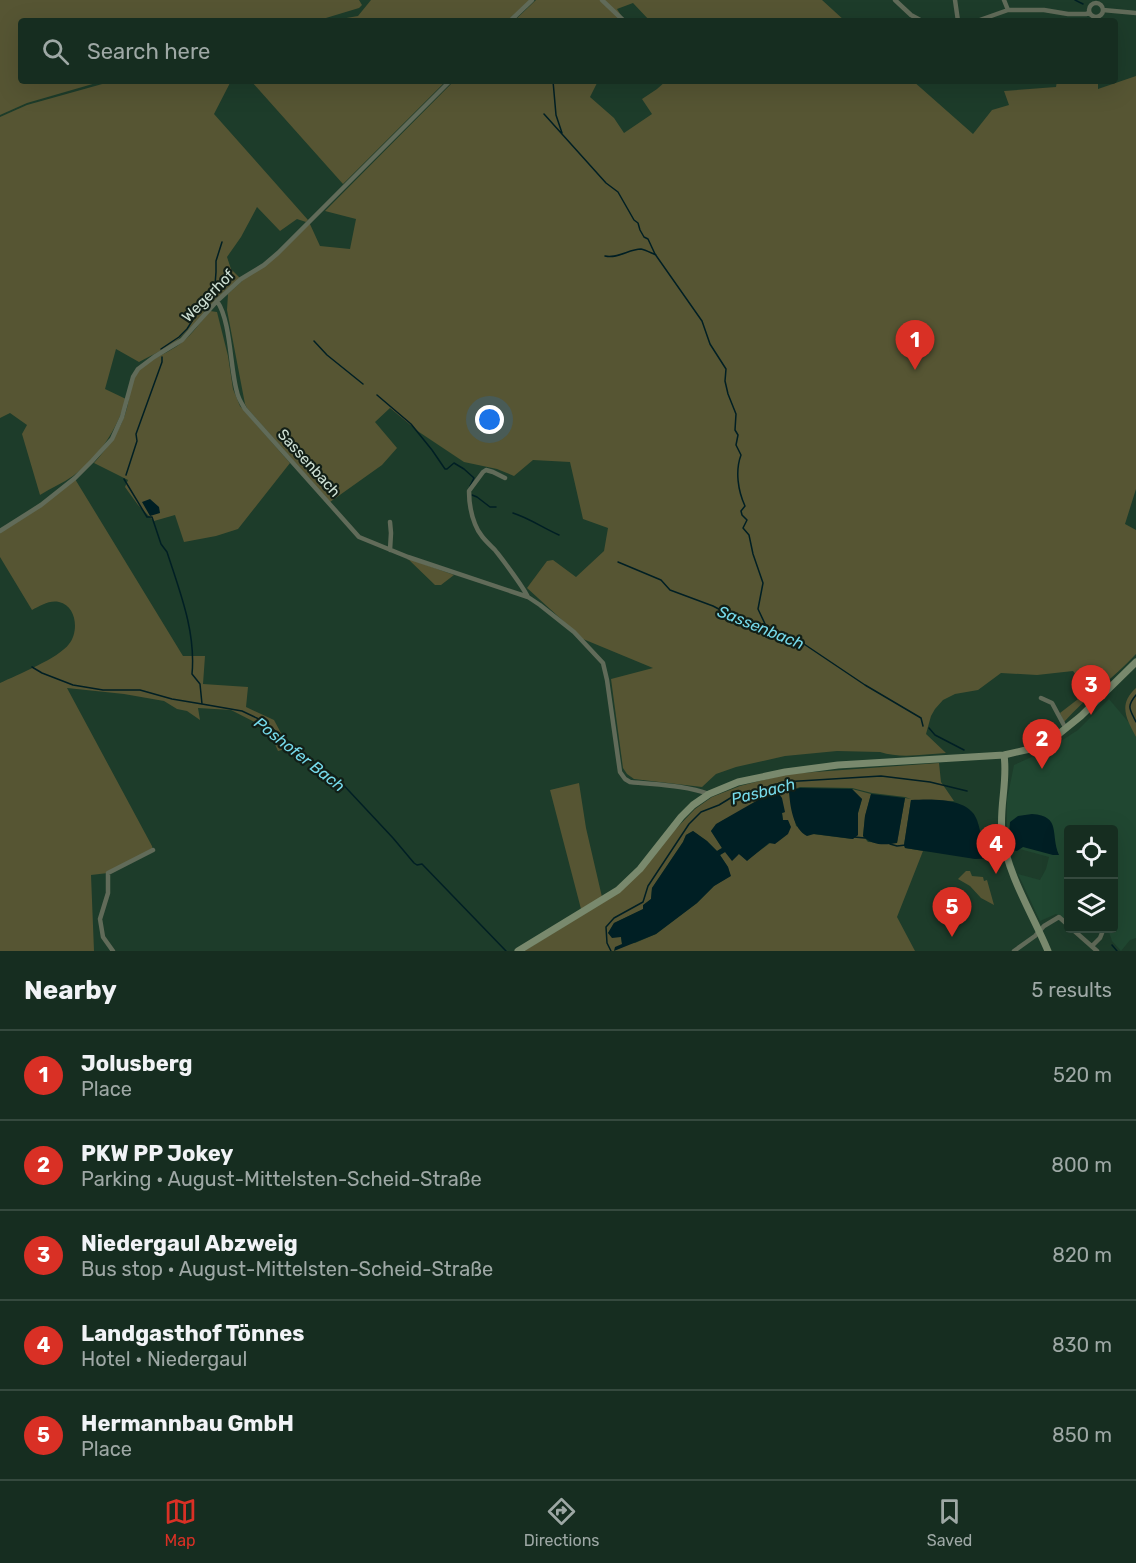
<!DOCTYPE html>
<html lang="en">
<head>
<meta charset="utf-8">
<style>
  body { margin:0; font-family:Rubik,sans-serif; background:#1f3529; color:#f1f3f6 }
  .controls { position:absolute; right:18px; bottom:18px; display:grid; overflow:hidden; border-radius:6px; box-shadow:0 6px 24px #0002 }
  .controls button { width:54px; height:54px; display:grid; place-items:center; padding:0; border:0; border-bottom:2px solid #35493e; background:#162d20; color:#f1f3f6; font:30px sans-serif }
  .you { position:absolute; left:490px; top:420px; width:21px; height:21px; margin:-15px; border:4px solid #fff; border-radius:50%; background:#1a73e8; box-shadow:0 0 0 9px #1a73e833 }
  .badge { display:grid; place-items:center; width:39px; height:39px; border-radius:50%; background:#d93025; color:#fff; font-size:20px; font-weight:700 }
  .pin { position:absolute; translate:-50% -50px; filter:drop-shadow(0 2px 3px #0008) }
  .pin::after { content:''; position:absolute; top:32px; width:21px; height:18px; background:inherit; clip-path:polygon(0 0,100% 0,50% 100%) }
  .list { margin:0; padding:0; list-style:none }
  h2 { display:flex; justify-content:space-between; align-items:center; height:78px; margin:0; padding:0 24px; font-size:26px }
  h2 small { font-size:20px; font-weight:400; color:#9ea8a5 }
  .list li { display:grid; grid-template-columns:39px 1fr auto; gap:18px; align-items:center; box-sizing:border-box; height:90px; padding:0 24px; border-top:2px solid #35493e }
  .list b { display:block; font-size:22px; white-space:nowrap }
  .list p { margin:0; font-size:20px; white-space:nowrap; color:#9ea8a5 }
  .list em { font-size:20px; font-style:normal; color:#9ea8a5 }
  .icon { flex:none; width:33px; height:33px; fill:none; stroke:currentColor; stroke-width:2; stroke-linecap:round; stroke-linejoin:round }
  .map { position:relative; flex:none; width:1136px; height:951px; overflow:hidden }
  .search { position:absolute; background:#162d20; box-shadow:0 6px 24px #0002; left:18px; right:18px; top:18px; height:66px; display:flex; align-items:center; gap:15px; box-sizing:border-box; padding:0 21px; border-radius:6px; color:#9ea8a5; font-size:22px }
  .sheet { height:528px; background:#162d20 }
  nav { display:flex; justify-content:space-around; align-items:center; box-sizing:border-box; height:84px; border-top:2px solid #35493e; background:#162d20; font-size:16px; color:#9ea8a5 }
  nav a { display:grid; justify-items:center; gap:3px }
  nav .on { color:#d93025 }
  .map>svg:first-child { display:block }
  .built { fill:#204731 }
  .green { fill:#565533; fill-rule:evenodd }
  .water { fill:#001f24 }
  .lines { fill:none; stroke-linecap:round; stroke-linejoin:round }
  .stream { stroke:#001f24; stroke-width:1.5 }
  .street { stroke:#616b59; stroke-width:4.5 }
  .secondary { stroke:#79896d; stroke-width:7 }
  .labels { text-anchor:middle; stroke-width:4.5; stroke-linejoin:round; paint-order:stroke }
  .street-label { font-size:15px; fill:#cfe1d5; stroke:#121f17 }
  .water-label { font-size:16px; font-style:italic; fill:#76daeb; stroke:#121f17 }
</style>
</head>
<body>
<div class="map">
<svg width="1136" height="951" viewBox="0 0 1136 951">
  <rect width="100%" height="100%" fill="#1d3c2a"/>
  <!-- built -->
  <path class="built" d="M1109 699 1130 724 1136 737V938L1130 940 1121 951 1112 941 1108 929 1114 928V830H1068V923L1063 918 1056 914 1040 921 1018 874 1040 880 1046 869 1049 857 1009 846 1007 830V800L1014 765 1047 750 1078 730Z"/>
  <!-- green -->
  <path class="green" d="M0 0H359L362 5 359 8 316 21H21V81H103L27 103 0 115Z
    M371 0H530L507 21H329L358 16Z
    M536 0H822L845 21H658L656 18 650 21 633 3 617 9 622 17 616 21H514Z
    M1136 76V489L1125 524 1136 530V654C1114 678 1086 697 1064 722L1060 713 1082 696 1090 693 1073 671 1037 675 1001 673 978 690 955 694 943 700 935 709 931 716 926 734 946 753C925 754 901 759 880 752L837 751 785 756 736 767 716 774 702 787 634 779 627 774 623 768 611 679 653 668 583 639 527 588 547 561 553 560 576 577 604 551 608 528 583 519 570 462 533 460 514 476 497 469 464 462 419 432 390 408 375 422 397 448 382 465 330 502 247 408 245 404 227 310 228 294 242 281 241 280C215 294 204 316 183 335 171 347 154 354 139 362L116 349 105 389 126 399C117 430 99 457 73 476 63 483 51 488 40 495L22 434 27 425 10 413 0 418V117L27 105 113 81H231L214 114 308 220 306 222 297 219 280 231 257 207 241 237 227 257 231 269 241 279 264 265 309 222 320 246 350 249 356 219 325 211 454 81H598L590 97 614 118 624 133 652 114 642 99 657 89 666 81H913L973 134 992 110 1009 105 1004 91 1056 87 1057 81H1098V89Z
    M251 81H446L343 184Z
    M210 311 217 312 228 356 233 389 240 406 290 463 238 529 216 536 184 542 175 515 154 521 138 505 125 487 128 480 94 463C109 446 121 430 127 408 130 397 130 382 137 373 148 358 169 354 182 342 193 334 201 321 210 311Z
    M75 479 183 656H205L203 684 248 687 246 707 274 720 289 748 278 751 268 729 231 710 198 708 200 720 187 711 177 709 164 701 124 694 67 688 152 846 153 850 108 873 91 875 94 951H0V683C17 675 59 658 69 644 79 632 77 606 59 602 49 600 40 606 32 610L0 557V533L39 508Z
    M407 558 454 575 441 585H435Z
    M1136 688V737C1126 718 1118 704 1136 688Z
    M939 763 941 782 954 801 911 800 904 845 905 848 923 851 897 917 915 951H524L620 892 668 837 695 809 712 797 740 786 787 774ZM800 787 852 788 872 793 905 797 911 799 905 798 897 843 868 842 863 836 865 816 871 794 852 789 862 799 858 813V835L852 839 813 834 796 826 789 791ZM785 812 782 813 783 821 770 843 747 860 739 854 725 852 720 855 728 867 730 876 714 886 697 903 656 934 635 943 622 944 621 937 608 933 614 923 644 909V905L651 899 652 888 683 842 686 835 693 831 707 841 717 851 722 848 711 831C728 809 760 813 785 812Z
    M579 783 586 828 602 897 581 909 550 790Z
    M966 871H970L972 876 983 877 984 881 987 880 994 905 981 898 970 886 958 879Z"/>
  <!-- water -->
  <path class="water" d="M150 499 159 507 160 513 150 516 142 502Z
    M800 788 852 789 862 799 858 813V835L853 839 814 834 807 836C793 829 790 806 789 791Z
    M779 794 782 798 785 812 782 813 783 820H788L791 827 788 834 775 844 769 843 747 861 739 854 732 861 725 852 720 855 728 867 731 876 714 886 697 903 656 934 614 951 615 947 622 944 621 937 612 938 608 933 614 923 643 909V905L651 899 652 888 683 842 686 835 693 831 707 841 717 851 722 848 711 831 716 824 765 796Z
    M871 794 905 798 897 843C885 845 872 846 863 836L865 816Z
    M911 800C931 799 969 797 977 820 981 831 982 843 985 853L998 855 1000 858 975 859 905 848 904 845Z
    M1032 814C1062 816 1050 835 1059 855H1053L1023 847 1017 851 1012 850 1009 833 1010 822 1018 816Z"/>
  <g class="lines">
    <!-- stream -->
    <path class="stream" d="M1075 0 1083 4
      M553 81 556 115 562 133
      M960 81 961 83
      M544 114 606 183 618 192 634 220 638 223 640 230 644 237 648 239 655 254 702 321 710 344 726 369 725 381 728 394 736 414 735 430 738 435 736 445 741 455C735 471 738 491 745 506L741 511 742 515 747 520 743 528 749 535 753 554 763 583 758 609 767 628
      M605 256C618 259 629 249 641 249 646 250 651 253 656 255
      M314 341 327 355 363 384
      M161 349 179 337 187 329 215 285 216 272V261L222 242
      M377 395 411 424 432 450 445 469H447L454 463 464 469 474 478 470 486
      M126 475 137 441 136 434 162 362V357
      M124 479 147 517H152L161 544 167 552C180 592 196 632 192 674L200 684 202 704 242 711 263 721 319 766 336 777 393 838 414 863 417 865 422 864 506 951
      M472 495 477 497 490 507H496
      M513 513C529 518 543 528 559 535
      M618 562 661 580 670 590 713 606 753 627 760 625 798 640 865 685 921 718 923 726
      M32 667 42 673 73 685 103 690H140L172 699 202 704
      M1136 695C1126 707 1130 709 1136 722
      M929 728 935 735 964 750
      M854 837 865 838
      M890 844 897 846 906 845
      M1112 945 1117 951
      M611 951 607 943 606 927 614 918 643 902 648 886 689 824 701 812 719 805 737 794 753 792 783 782 881 776 930 782 967 791"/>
    <!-- street -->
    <path class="street" d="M602 0 624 21
      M895 0 911 15 922 21
      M955 0 958 21
      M1004 0 1008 10
      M1089 10a7 7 0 1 1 14 0a7 7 0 1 1-14 0Z
      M1103 10 1136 13
      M510 21 532 0
      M977 21 1008 10H1044L1068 14H1086L1089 13
      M217 301C231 321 230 368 237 392 238 398 242 404 245 409L359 537 408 557 528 597 540 605 574 632 603 663 607 680 620 772 625 779 630 782C657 785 684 785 709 794
      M505 478 493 472 486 470 483 472 469 491C469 502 471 514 475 524 479 535 487 542 495 550 505 563 520 582 528 597
      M0 531 41 505 75 478 92 461 112 439 122 417 133 377 138 369 154 357 182 340 217 301 241 279 264 265 278 253 450 81
      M390 550 391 533 390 522
      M1041 698 1052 703 1066 729
      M1071 928 1097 951
      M1092 946 1100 938 1102 933
      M113 951 103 937 100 919 108 893V873L153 850
      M1014 951 1035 936 1044 926 1059 917 1068 925"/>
    <!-- secondary -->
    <path class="secondary" d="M1004 755C1008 781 999 807 1002 834 1008 876 1032 913 1048 951
      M518 951 618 890 640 869 681 817 693 805 709 794 738 782 785 772 838 765 1004 755 1030 749 1055 737 1081 716 1136 662"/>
  </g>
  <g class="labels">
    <!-- street labels -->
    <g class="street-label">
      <text transform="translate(208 296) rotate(-45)" y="5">Wegerhof</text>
      <text transform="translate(309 463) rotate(48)" y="5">Sassenbach</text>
    </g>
    <!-- water labels -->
    <g class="water-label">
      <text transform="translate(761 627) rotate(22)" y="6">Sassenbach</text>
      <text transform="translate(300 754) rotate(38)" y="6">Poshofer Bach</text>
      <text transform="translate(763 791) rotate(-14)" y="6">Pasbach</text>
    </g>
  </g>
</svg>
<div class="controls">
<button><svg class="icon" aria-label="locate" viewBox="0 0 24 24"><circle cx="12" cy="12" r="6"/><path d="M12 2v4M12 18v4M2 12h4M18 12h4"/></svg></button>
<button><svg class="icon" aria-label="layers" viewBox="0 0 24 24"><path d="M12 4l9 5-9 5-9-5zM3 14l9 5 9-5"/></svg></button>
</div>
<div class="you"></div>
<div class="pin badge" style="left:915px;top:370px">1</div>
<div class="pin badge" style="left:1042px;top:769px">2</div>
<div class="pin badge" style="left:1091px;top:715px">3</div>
<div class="pin badge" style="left:996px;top:874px">4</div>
<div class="pin badge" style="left:952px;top:937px">5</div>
<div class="search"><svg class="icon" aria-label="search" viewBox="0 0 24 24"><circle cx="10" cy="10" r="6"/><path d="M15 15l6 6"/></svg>Search here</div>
</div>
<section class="sheet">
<h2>Nearby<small>5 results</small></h2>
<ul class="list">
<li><span class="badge">1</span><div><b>Jolusberg</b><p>Place</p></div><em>520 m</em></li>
<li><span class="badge">2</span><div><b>PKW PP Jokey</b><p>Parking · August-Mittelsten-Scheid-Straße</p></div><em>800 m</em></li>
<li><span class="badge">3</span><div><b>Niedergaul Abzweig</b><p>Bus stop · August-Mittelsten-Scheid-Straße</p></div><em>820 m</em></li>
<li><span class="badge">4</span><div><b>Landgasthof Tönnes</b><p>Hotel · Niedergaul</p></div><em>830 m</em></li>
<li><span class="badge">5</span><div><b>Hermannbau GmbH</b><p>Place</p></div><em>850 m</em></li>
</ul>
</section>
<nav>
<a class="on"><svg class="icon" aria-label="map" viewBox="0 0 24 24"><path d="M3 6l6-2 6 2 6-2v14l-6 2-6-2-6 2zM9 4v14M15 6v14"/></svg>Map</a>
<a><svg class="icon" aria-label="directions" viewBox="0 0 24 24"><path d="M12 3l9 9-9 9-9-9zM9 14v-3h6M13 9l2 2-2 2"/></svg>Directions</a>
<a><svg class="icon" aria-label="saved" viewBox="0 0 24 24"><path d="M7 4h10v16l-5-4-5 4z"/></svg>Saved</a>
</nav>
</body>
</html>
